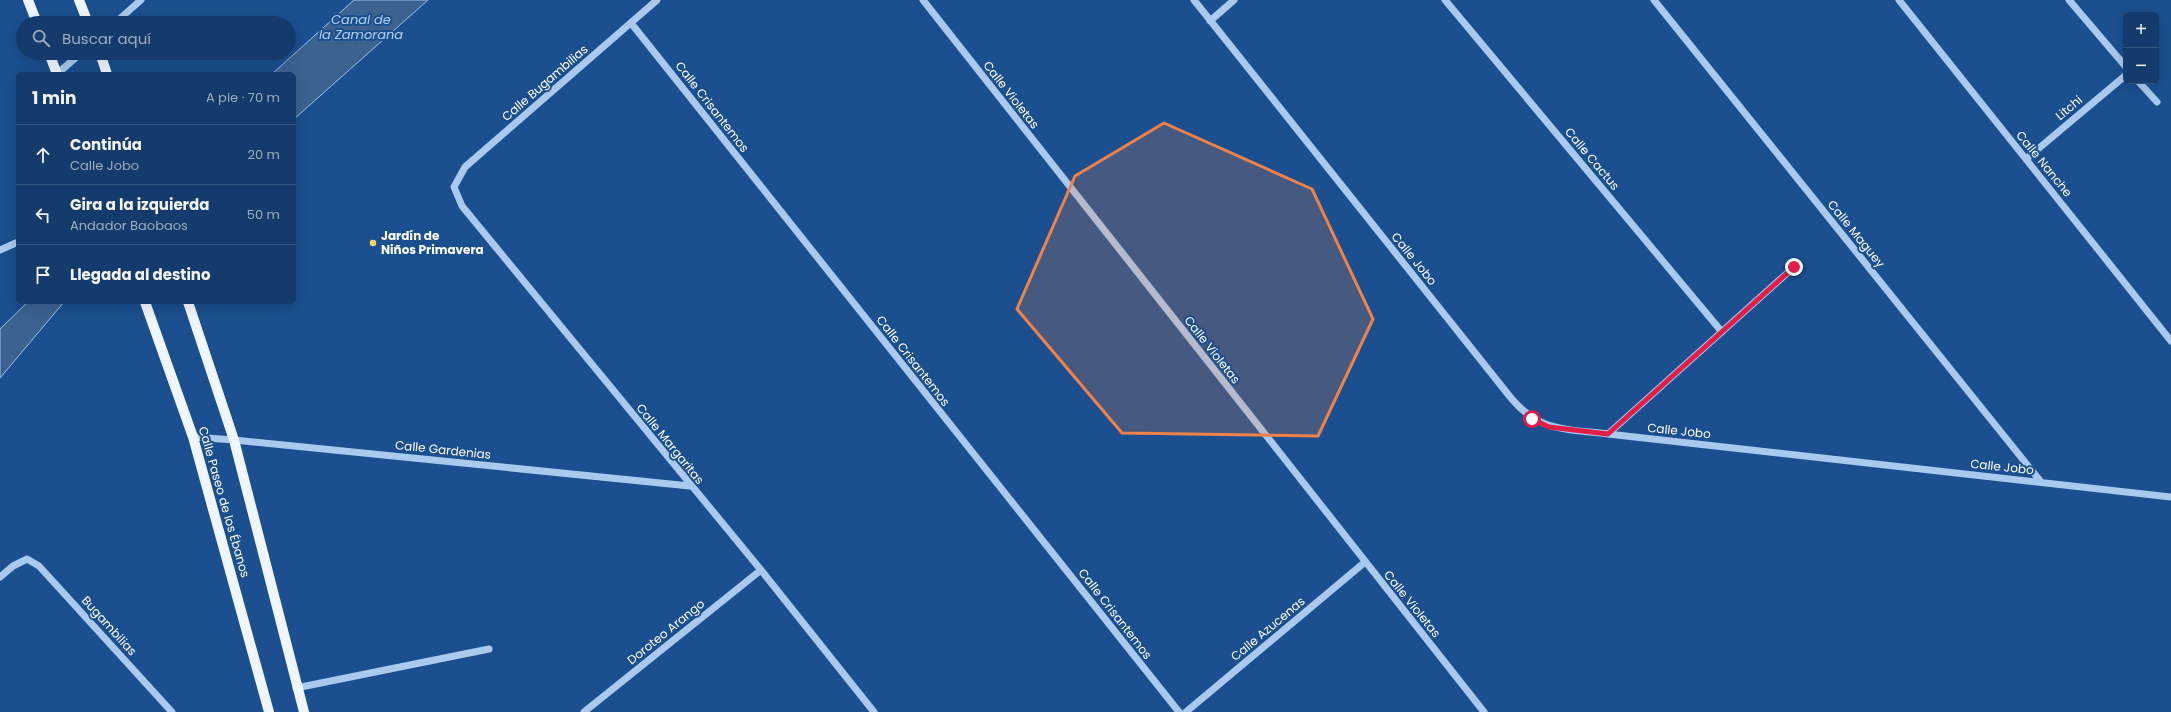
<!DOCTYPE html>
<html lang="es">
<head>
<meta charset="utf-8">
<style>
  body { margin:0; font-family:Poppins,sans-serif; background:#1d4271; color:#f1f3f6 }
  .controls { position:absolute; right:12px; top:12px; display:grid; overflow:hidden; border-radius:6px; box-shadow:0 4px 16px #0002 }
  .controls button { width:36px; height:36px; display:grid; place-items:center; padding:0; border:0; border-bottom:1px solid #33557e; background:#143b6b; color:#f1f3f6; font:20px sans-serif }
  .stop { position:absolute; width:12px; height:12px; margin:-9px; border:3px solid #e11d48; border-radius:50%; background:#fff }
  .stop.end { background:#e11d48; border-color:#fff; box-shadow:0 1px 4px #0008 }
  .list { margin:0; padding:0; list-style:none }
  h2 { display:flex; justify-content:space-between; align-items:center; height:52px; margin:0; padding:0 16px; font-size:17px }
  h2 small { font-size:13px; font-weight:400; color:#9dadc1 }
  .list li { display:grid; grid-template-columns:26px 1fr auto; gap:12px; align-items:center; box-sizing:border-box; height:60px; padding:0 16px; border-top:1px solid #33557e }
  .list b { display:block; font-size:15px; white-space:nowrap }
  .list p { margin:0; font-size:13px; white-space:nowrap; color:#9dadc1 }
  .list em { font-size:13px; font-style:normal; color:#9dadc1 }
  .icon { flex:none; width:22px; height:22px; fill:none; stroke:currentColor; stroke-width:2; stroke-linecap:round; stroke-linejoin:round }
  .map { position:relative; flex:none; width:2171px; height:712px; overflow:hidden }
  .search { position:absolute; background:#143b6b; box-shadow:0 4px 16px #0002; left:16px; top:16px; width:280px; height:44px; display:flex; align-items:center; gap:10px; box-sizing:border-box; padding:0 14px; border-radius:22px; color:#9dadc1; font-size:15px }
  .panel { position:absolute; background:#143b6b; box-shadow:0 4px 16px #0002; left:16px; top:72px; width:280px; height:232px; border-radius:6px }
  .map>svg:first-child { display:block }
  .water { fill:#3c6290; stroke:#9cc4f0 }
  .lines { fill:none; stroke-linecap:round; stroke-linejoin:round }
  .minor { stroke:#a9c9ee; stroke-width:7 }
  .major { stroke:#f0f6ff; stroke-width:10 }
  .route { stroke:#e11d48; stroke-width:5 }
  .marked { fill:#ee8249; fill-opacity:0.2; stroke:#ee8249; stroke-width:3; stroke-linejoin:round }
  .poi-dot { fill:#ffd166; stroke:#1b4f8f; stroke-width:1.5 }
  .labels { text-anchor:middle; stroke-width:4; stroke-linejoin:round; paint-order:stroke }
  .street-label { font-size:12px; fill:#fff; stroke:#1b4f8f }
  .poi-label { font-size:12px; font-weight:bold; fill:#fff; stroke:#1b4f8f; text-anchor:start }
  .water-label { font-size:13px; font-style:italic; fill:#b5d3f5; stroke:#1b4f8f }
</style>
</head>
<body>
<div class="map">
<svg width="2171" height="712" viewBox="0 0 2171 712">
  <rect width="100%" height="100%" fill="#1b4f8f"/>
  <!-- water -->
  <path class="water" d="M354 0H428L294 119V74H272Z
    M28 302H64L0 378V329Z"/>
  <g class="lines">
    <!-- minor -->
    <path class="minor" d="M657 0 465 167 454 187 462 206 761 570 874 712
      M923 0 1484 712
      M1194 0 1511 398C1539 432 1567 429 1608 434L2171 497
      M1445 0 1722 332
      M1654 0 2041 482
      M1899 0 2171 341
      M2069 0 2126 67
      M1210 21 1234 0
      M115 23 141 0
      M631 23 1179 712
      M57 74 81 53
      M2138 81 2157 102
      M2026 159 2126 75
      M0 250 18 242
      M1608 434 1794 267
      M193 437 234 440 690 486
      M0 577 13 566 27 559 39 566 172 712
      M296 688 489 649
      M584 712 761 570
      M1186 712 1365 562"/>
    <!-- major -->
    <path class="major" d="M28 0 37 23
      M79 0 88 23
      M49 53 57 74
      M100 53 107 74
      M145 302 193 437 269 712
      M188 302 234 440 304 712"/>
  </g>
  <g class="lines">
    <!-- route -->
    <path class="route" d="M1532 419 1549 427 1608 434 1794 267"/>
  </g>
  <!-- marked area -->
  <path class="marked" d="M1164 123 1312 189 1373 319 1318 436 1122 433 1017 309 1075 176Z"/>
  <!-- markers -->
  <circle class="poi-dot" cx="373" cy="243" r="4"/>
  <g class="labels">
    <!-- street labels -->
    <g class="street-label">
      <text transform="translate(545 83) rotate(-41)" y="4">Calle Bugambilias</text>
      <text transform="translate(1011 95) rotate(52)" y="4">Calle Violetas</text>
      <text transform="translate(712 107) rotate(52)" y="4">Calle Crisantemos</text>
      <text transform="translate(2069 108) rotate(-40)" y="4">Litchi</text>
      <text transform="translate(1592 159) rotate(50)" y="4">Calle Cactus</text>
      <text transform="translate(2044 164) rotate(51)" y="4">Calle Nanche</text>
      <text transform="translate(1856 234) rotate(51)" y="4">Calle Maguey</text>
      <text transform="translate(1414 259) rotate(51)" y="4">Calle Jobo</text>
      <text transform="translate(1212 350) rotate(52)" y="4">Calle Violetas</text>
      <text transform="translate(913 361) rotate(52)" y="4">Calle Crisantemos</text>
      <text transform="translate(1679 431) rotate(6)" y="4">Calle Jobo</text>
      <text transform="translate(670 444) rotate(51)" y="4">Calle Margaritas</text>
      <text transform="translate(443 450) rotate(6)" y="4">Calle Gardenias</text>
      <text transform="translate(2002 467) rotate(6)" y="4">Calle Jobo</text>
      <text transform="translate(224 502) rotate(74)" y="4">Calle Paseo de los Ébanos</text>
      <text transform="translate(1412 604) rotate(51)" y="4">Calle Violetas</text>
      <text transform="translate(1115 614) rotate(52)" y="4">Calle Crisantemos</text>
      <text transform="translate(109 626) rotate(48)" y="4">Bugambilias</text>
      <text transform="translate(1268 629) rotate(-40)" y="4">Calle Azucenas</text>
      <text transform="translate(666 632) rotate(-39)" y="4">Doroteo Arango</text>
    </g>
    <!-- poi labels -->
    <g class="poi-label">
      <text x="381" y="240">Jardín de<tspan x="381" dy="14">Niños Primavera</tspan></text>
    </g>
    <!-- water labels -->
    <g class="water-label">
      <text x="361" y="24">Canal de<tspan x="361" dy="15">la Zamorana</tspan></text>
    </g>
  </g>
</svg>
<div class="controls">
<button>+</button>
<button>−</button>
</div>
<div class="stop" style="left:1532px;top:419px"></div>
<div class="stop end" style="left:1794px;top:267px"></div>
<div class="search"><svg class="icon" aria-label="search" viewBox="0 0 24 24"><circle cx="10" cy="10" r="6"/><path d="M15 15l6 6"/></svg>Buscar aquí</div>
<section class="panel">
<h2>1 min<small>A pie · 70 m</small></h2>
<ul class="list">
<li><svg class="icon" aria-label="ahead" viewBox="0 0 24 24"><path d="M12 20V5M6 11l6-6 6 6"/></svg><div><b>Continúa</b><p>Calle Jobo</p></div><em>20 m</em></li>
<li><svg class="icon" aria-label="left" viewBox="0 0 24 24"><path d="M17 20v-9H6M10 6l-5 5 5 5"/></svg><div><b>Gira a la izquierda</b><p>Andador Baobaos</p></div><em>50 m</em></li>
<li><svg class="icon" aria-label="arrive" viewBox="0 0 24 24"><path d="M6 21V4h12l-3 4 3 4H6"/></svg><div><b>Llegada al destino</b></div></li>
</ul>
</section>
</div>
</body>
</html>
